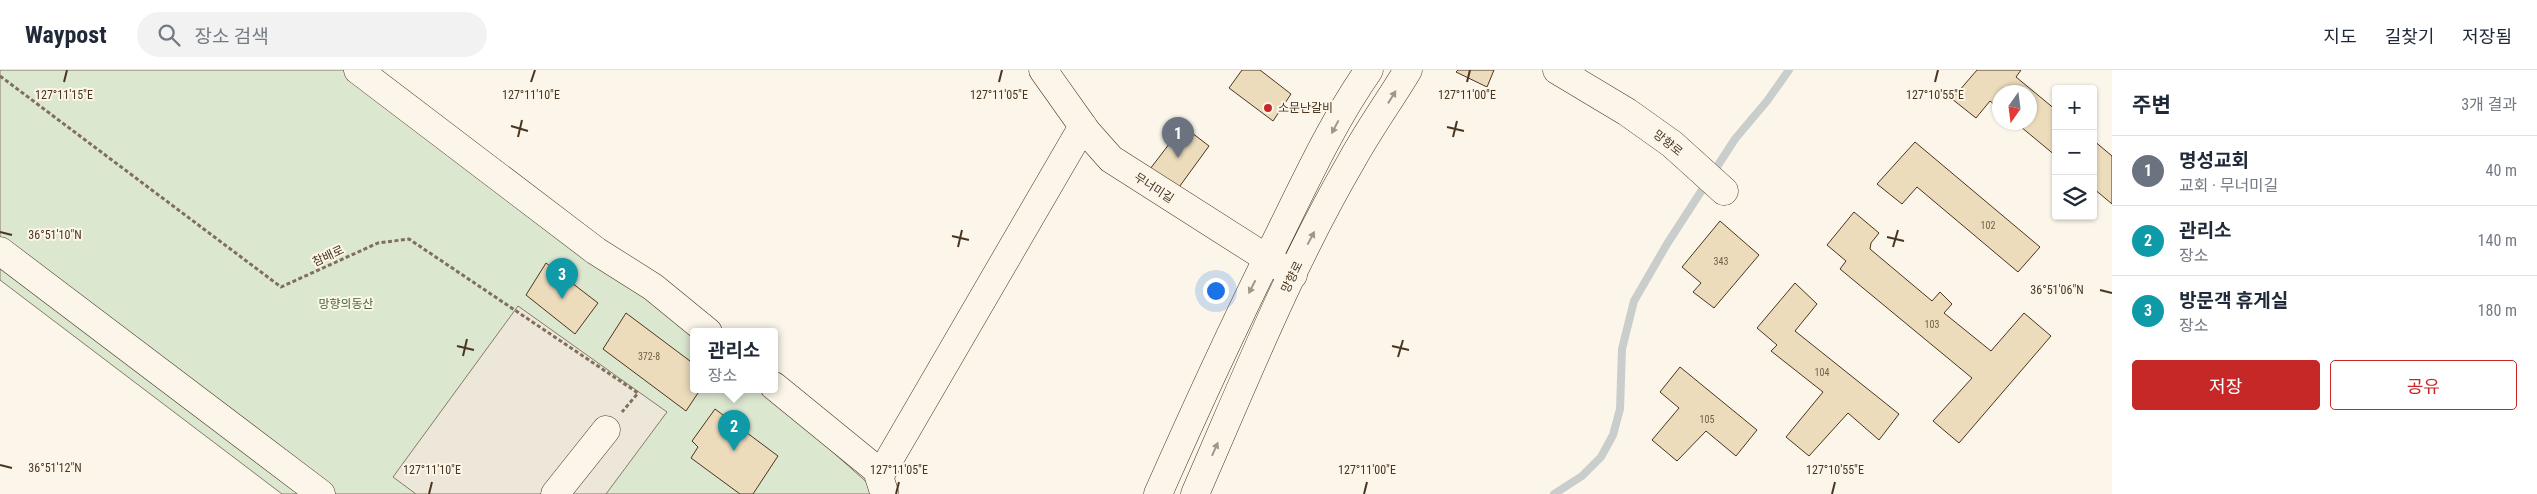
<!DOCTYPE html>
<html lang="ko">
<head>
<meta charset="utf-8">
<style>
  body { margin:0; font-family:"Roboto Condensed","Noto Sans KR",sans-serif; background:#f2f2f3; color:#1f2937 }
  .controls { position:absolute; right:15px; top:15px; display:grid; overflow:hidden; border-radius:5px; box-shadow:0 1px 4px #0004 }
  .controls button { width:45px; height:45px; display:grid; place-items:center; padding:0; border:0; border-bottom:1px solid #e0e1e3; background:#fff; color:#1f2937; font:25px sans-serif }
  .compass { position:absolute; left:1992px; top:15px; width:45px; height:45px; border-radius:50%; background:#fff; box-shadow:0 1px 4px #0004; rotate:194deg }
  .you { position:absolute; left:1215px; top:220px; width:18px; height:18px; margin:-12px; border:4px solid #fff; border-radius:50%; background:#1a73e8; box-shadow:0 0 0 8px #1a73e833 }
  .badge { display:grid; place-items:center; width:32px; height:32px; border-radius:50%; background:#c62828; color:#fff; font-size:16px; font-weight:700 }
  .pin { position:absolute; translate:-50% -41px; filter:drop-shadow(0 1px 2px #0008) }
  .pin::after { content:''; position:absolute; top:26px; width:18px; height:15px; background:inherit; clip-path:polygon(0 0,100% 0,50% 100%) }
  .popup { position:absolute; left:690px; top:258px; width:88px; height:65px; box-sizing:border-box; display:grid; place-content:center; border-radius:5px; background:#fff; filter:drop-shadow(0 1px 4px #0005); font-size:16px; white-space:nowrap; color:#747a83 }
  .popup b { font-size:19px; color:#1f2937 }
  .popup::after { content:''; position:absolute; left:50%; top:100%; margin-left:-10px; border:10px solid transparent; border-top-color:#fff }
  .list { margin:0; padding:0; list-style:none }
  h2 { display:flex; justify-content:space-between; align-items:center; height:65px; margin:0; padding:0 20px; font-size:21px }
  h2 small { font-size:16px; font-weight:400; color:#747a83 }
  .list li { display:grid; grid-template-columns:32px 1fr auto; gap:15px; align-items:center; box-sizing:border-box; height:70px; padding:0 20px; border-top:1px solid #e0e1e3 }
  .list b { display:block; font-size:19px; white-space:nowrap }
  .list p { margin:0; font-size:16px; white-space:nowrap; color:#747a83 }
  .list em { font-size:16px; font-style:normal; color:#747a83 }
  .actions { display:flex; gap:10px; padding:15px 20px }
  .actions a { flex:1; padding:11px 0; border:1px solid #c62828; border-radius:5px; text-align:center; font-size:18px; color:#c62828 }
  .actions .main { background:#c62828; color:#fff }
  .icon { flex:none; width:28px; height:28px; fill:none; stroke:currentColor; stroke-width:2; stroke-linecap:round; stroke-linejoin:round }
  .map { position:relative; flex:none; width:2112px; height:424px; overflow:hidden }
  header { display:flex; align-items:center; gap:30px; box-sizing:border-box; height:70px; padding:0 25px; background:#fff; border-bottom:1px solid #e0e1e3 }
  header strong { font-size:24px }
  nav { display:flex; gap:28px; margin-inline-start:auto; font-size:18px }
  .search { width:350px; height:45px; background:#f2f2f3; display:flex; align-items:center; gap:12px; box-sizing:border-box; padding:0 18px; border-radius:28px; color:#747a83; font-size:19px }
  main { display:flex }
  aside { flex:1; background:#fff }
  .map>svg:first-child { display:block }
  .green { fill:#dce7d0; stroke:#887966 }
  .parking { fill:#ede7d9; stroke:#887966 }
  .lines { fill:none; stroke-linecap:round; stroke-linejoin:round }
  .stream { stroke:#c9cecd; stroke-width:8 }
  .building { fill:#ecdcbc; stroke:#4a3520 }
  .minor-casing { stroke:#4a3520; stroke-width:29 }
  .major-casing { stroke:#4a3520; stroke-width:29 }
  .path { stroke:#7f6f5c; stroke-width:3; stroke-dasharray:4 2.5; stroke-linecap:butt }
  .minor { stroke:#fbf6e9; stroke-width:28 }
  .major { stroke:#fbf6e9; stroke-width:28 }
  .oneway { fill:#a29684 }
  .ticks { fill:none; stroke:#4a3520; stroke-width:2 }
  .poi-dot { fill:#c62828; stroke:#fbf6e9; stroke-width:2 }
  .labels { text-anchor:middle; stroke-width:4; stroke-linejoin:round; paint-order:stroke }
  .number-label { font-size:10px; fill:#725f47 }
  .poi-label { font-size:12px; fill:#4a3520; stroke:#fbf6e9; text-anchor:start }
  .street-label { font-size:12px; fill:#4a3520; stroke:#fbf6e9 }
  .park-label { font-size:12px; fill:#436837; stroke:#fbf6e9 }
  .ticks-label { font-size:12px; text-anchor:middle; fill:#4a3520; stroke:#fbf6e9; stroke-width:4; stroke-linejoin:round; paint-order:stroke }
</style>
</head>
<body>
<header>
<strong>Waypost</strong>
<div class="search"><svg class="icon" aria-label="search" viewBox="0 0 24 24"><circle cx="10" cy="10" r="6"/><path d="M15 15l6 6"/></svg>장소 검색</div>
<nav><a>지도</a><a>길찾기</a><a>저장됨</a></nav>
</header>
<main>
<div class="map">
<svg width="2112" height="424" viewBox="0 0 2112 424">
  <rect width="100%" height="100%" fill="#fbf6e9"/>
  <!-- green -->
  <path class="green" d="M0 0H347L694 262V320H763L880 424H282L0 210Z"/>
  <!-- parking -->
  <path class="parking" d="M518 236 667 342 606 424H416L393 407Z"/>
  <g class="lines">
    <!-- stream -->
    <path class="stream" d="M1554 424 1582 406 1601 387 1613 365 1620 339 1622 279 1634 231 1667 174 1735 69 1767 31 1789 0"/>
  </g>
  <!-- building -->
  <path class="building" d="M1242 0H1260L1291 24 1273 51 1229 18Z
    M1458 0H1494L1487 17 1456 2Z
    M1977 0H2021L2016 7 2056 40V86L2015 52H2030V22H2000V39L1990 31 1976 48 1952 29Z
    M1183 56 1209 76 1177 120 1150 99Z
    M2093 70 2112 86V134L2093 118Z
    M1915 72 2040 177 2018 202 1917 117 1902 134 1877 114Z
    M1854 142 1879 163 1871 173 1870 179 1932 231 1940 222 1952 234 1944 243 1991 281 2024 243 2051 266 1959 373 1933 351 1972 308 1840 199 1846 191 1827 175Z
    M1720 151 1759 185 1714 238 1693 222 1701 213 1682 197Z
    M546 193 598 233 575 264 526 225Z
    M1795 213 1817 234 1795 261 1899 344 1879 370 1848 343 1809 386 1786 367 1823 322 1771 281 1777 275 1757 258Z
    M626 243 694 294V320H700L686 341 603 279Z
    M1680 297 1757 360 1736 386 1706 361 1677 391 1652 370 1679 338 1660 322Z
    M715 339 778 386 753 424H740L691 388 698 377 692 371Z"/>
  <g class="lines">
    <defs>
      <path id="minor" d="M358 0 596 181 653 217 708 262
        M1043 0 1087 62 1111 89 1293 205
        M1557 0 1627 42 1672 74 1724 121
        M0 181 321 424
        M774 316 877 400 884 422
        M879 407 1083 56
        M555 424 606 360"/>
      <path id="major" d="M1158 424C1197 336 1237 249 1280 163 1307 108 1334 50 1369 0
        M1195 424C1244 312 1290 196 1352 90 1369 59 1390 30 1408 0"/>
    </defs>
    <!-- minor casing -->
    <use href="#minor" class="minor-casing"/>
    <!-- major casing -->
    <use href="#major" class="major-casing"/>
    <!-- path -->
    <path class="path" d="M0 6 281 217 378 173 409 169 638 323 622 342"/>
    <!-- minor -->
    <use href="#minor" class="minor"/>
    <!-- major -->
    <use href="#major" class="major"/>
  </g>
  <!-- one-way arrows -->
  <defs><path id="oneway-solid" d="M-6-.8H1V-3.2L6.5 0L1 3.2V.8H-6Z" transform="scale(1.25)"/></defs>
  <g class="oneway">
    <use href="#oneway-solid" transform="translate(1392 27) rotate(-58)"/>
    <use href="#oneway-solid" transform="translate(1335 57) rotate(118)"/>
    <use href="#oneway-solid" transform="translate(1311 168) rotate(-62)"/>
    <use href="#oneway-solid" transform="translate(1252 217) rotate(117)"/>
    <use href="#oneway-solid" transform="translate(1215 379) rotate(-66)"/>
  </g>
  <!-- ticks -->
  <path class="ticks" d="M64 12 67 0M531 12 535 0M999 12 1002 0M1467 12 1470 0M1935 12 1938 0M511 56 528 61M1447 57 1464 61M518 67 522 50M1453 67 1457 51M0 162 12 165M952 166 969 170M1887 167 1904 171M958 177 962 160M1893 177 1898 160M2100 220 2112 223M457 276 474 280M1392 276 1409 280M463 286 467 269M1398 287 1403 270M0 395 12 398M429 424 432 412M896 424 899 412M1364 424 1367 412M1832 424 1835 412"/>
  <!-- markers -->
  <circle class="poi-dot" cx="1268" cy="38" r="5"/>
  <g class="labels">
    <!-- number labels -->
    <g class="number-label">
      <text x="1988" y="159">102</text>
      <text x="1721" y="195">343</text>
      <text x="1932" y="258">103</text>
      <text x="649" y="290">372-8</text>
      <text x="1822" y="306">104</text>
      <text x="1707" y="353">105</text>
    </g>
    <!-- poi labels -->
    <g class="poi-label">
      <text x="1278" y="42">소문난갈비</text>
    </g>
    <!-- street labels -->
    <g class="street-label">
      <text transform="translate(1668 73) rotate(39)" y="4">망향로</text>
      <text transform="translate(1154 118) rotate(33)" y="4">무너미길</text>
      <text transform="translate(328 186) rotate(-25)" y="4">참배로</text>
      <text transform="translate(1292 207) rotate(-64)" y="4">망향로</text>
    </g>
    <!-- park labels -->
    <g class="park-label">
      <text x="346" y="238">망향의동산</text>
    </g>
  </g>
  <g class="ticks-label">
    <text x="64" y="29">127°11'15"E</text>
    <text x="531" y="29">127°11'10"E</text>
    <text x="999" y="29">127°11'05"E</text>
    <text x="1467" y="29">127°11'00"E</text>
    <text x="1935" y="29">127°10'55"E</text>
    <text x="55" y="169">36°51'10"N</text>
    <text x="2057" y="224">36°51'06"N</text>
    <text x="55" y="402">36°51'12"N</text>
    <text x="432" y="404">127°11'10"E</text>
    <text x="899" y="404">127°11'05"E</text>
    <text x="1367" y="404">127°11'00"E</text>
    <text x="1835" y="404">127°10'55"E</text>
  </g>
</svg>
<div class="controls">
<button>+</button>
<button>−</button>
<button><svg class="icon" aria-label="layers" viewBox="0 0 24 24"><path d="M12 4l9 5-9 5-9-5zM3 14l9 5 9-5"/></svg></button>
</div>
<svg class="compass" viewBox="-18 -18 36 36"><path d="M0-13l5 13h-10z" fill="#e53935"/><path d="M0 13l5-13h-10z" fill="#747a83"/></svg>
<div class="you"></div>
<div class="pin badge" style="left:1178px;top:88px;background:#6b7280">1</div>
<div class="pin badge" style="left:734px;top:381px;background:#0f9aa8">2</div>
<div class="popup"><b>관리소</b>장소</div>
<div class="pin badge" style="left:562px;top:229px;background:#0f9aa8">3</div>
</div>
<aside>
<h2>주변<small>3개 결과</small></h2>
<ul class="list">
<li><span class="badge" style="background:#6b7280">1</span><div><b>명성교회</b><p>교회 · 무너미길</p></div><em>40 m</em></li>
<li><span class="badge" style="background:#0f9aa8">2</span><div><b>관리소</b><p>장소</p></div><em>140 m</em></li>
<li><span class="badge" style="background:#0f9aa8">3</span><div><b>방문객 휴게실</b><p>장소</p></div><em>180 m</em></li>
</ul>
<div class="actions"><a class="main">저장</a><a>공유</a></div>
</aside>
</main>
</body>
</html>
